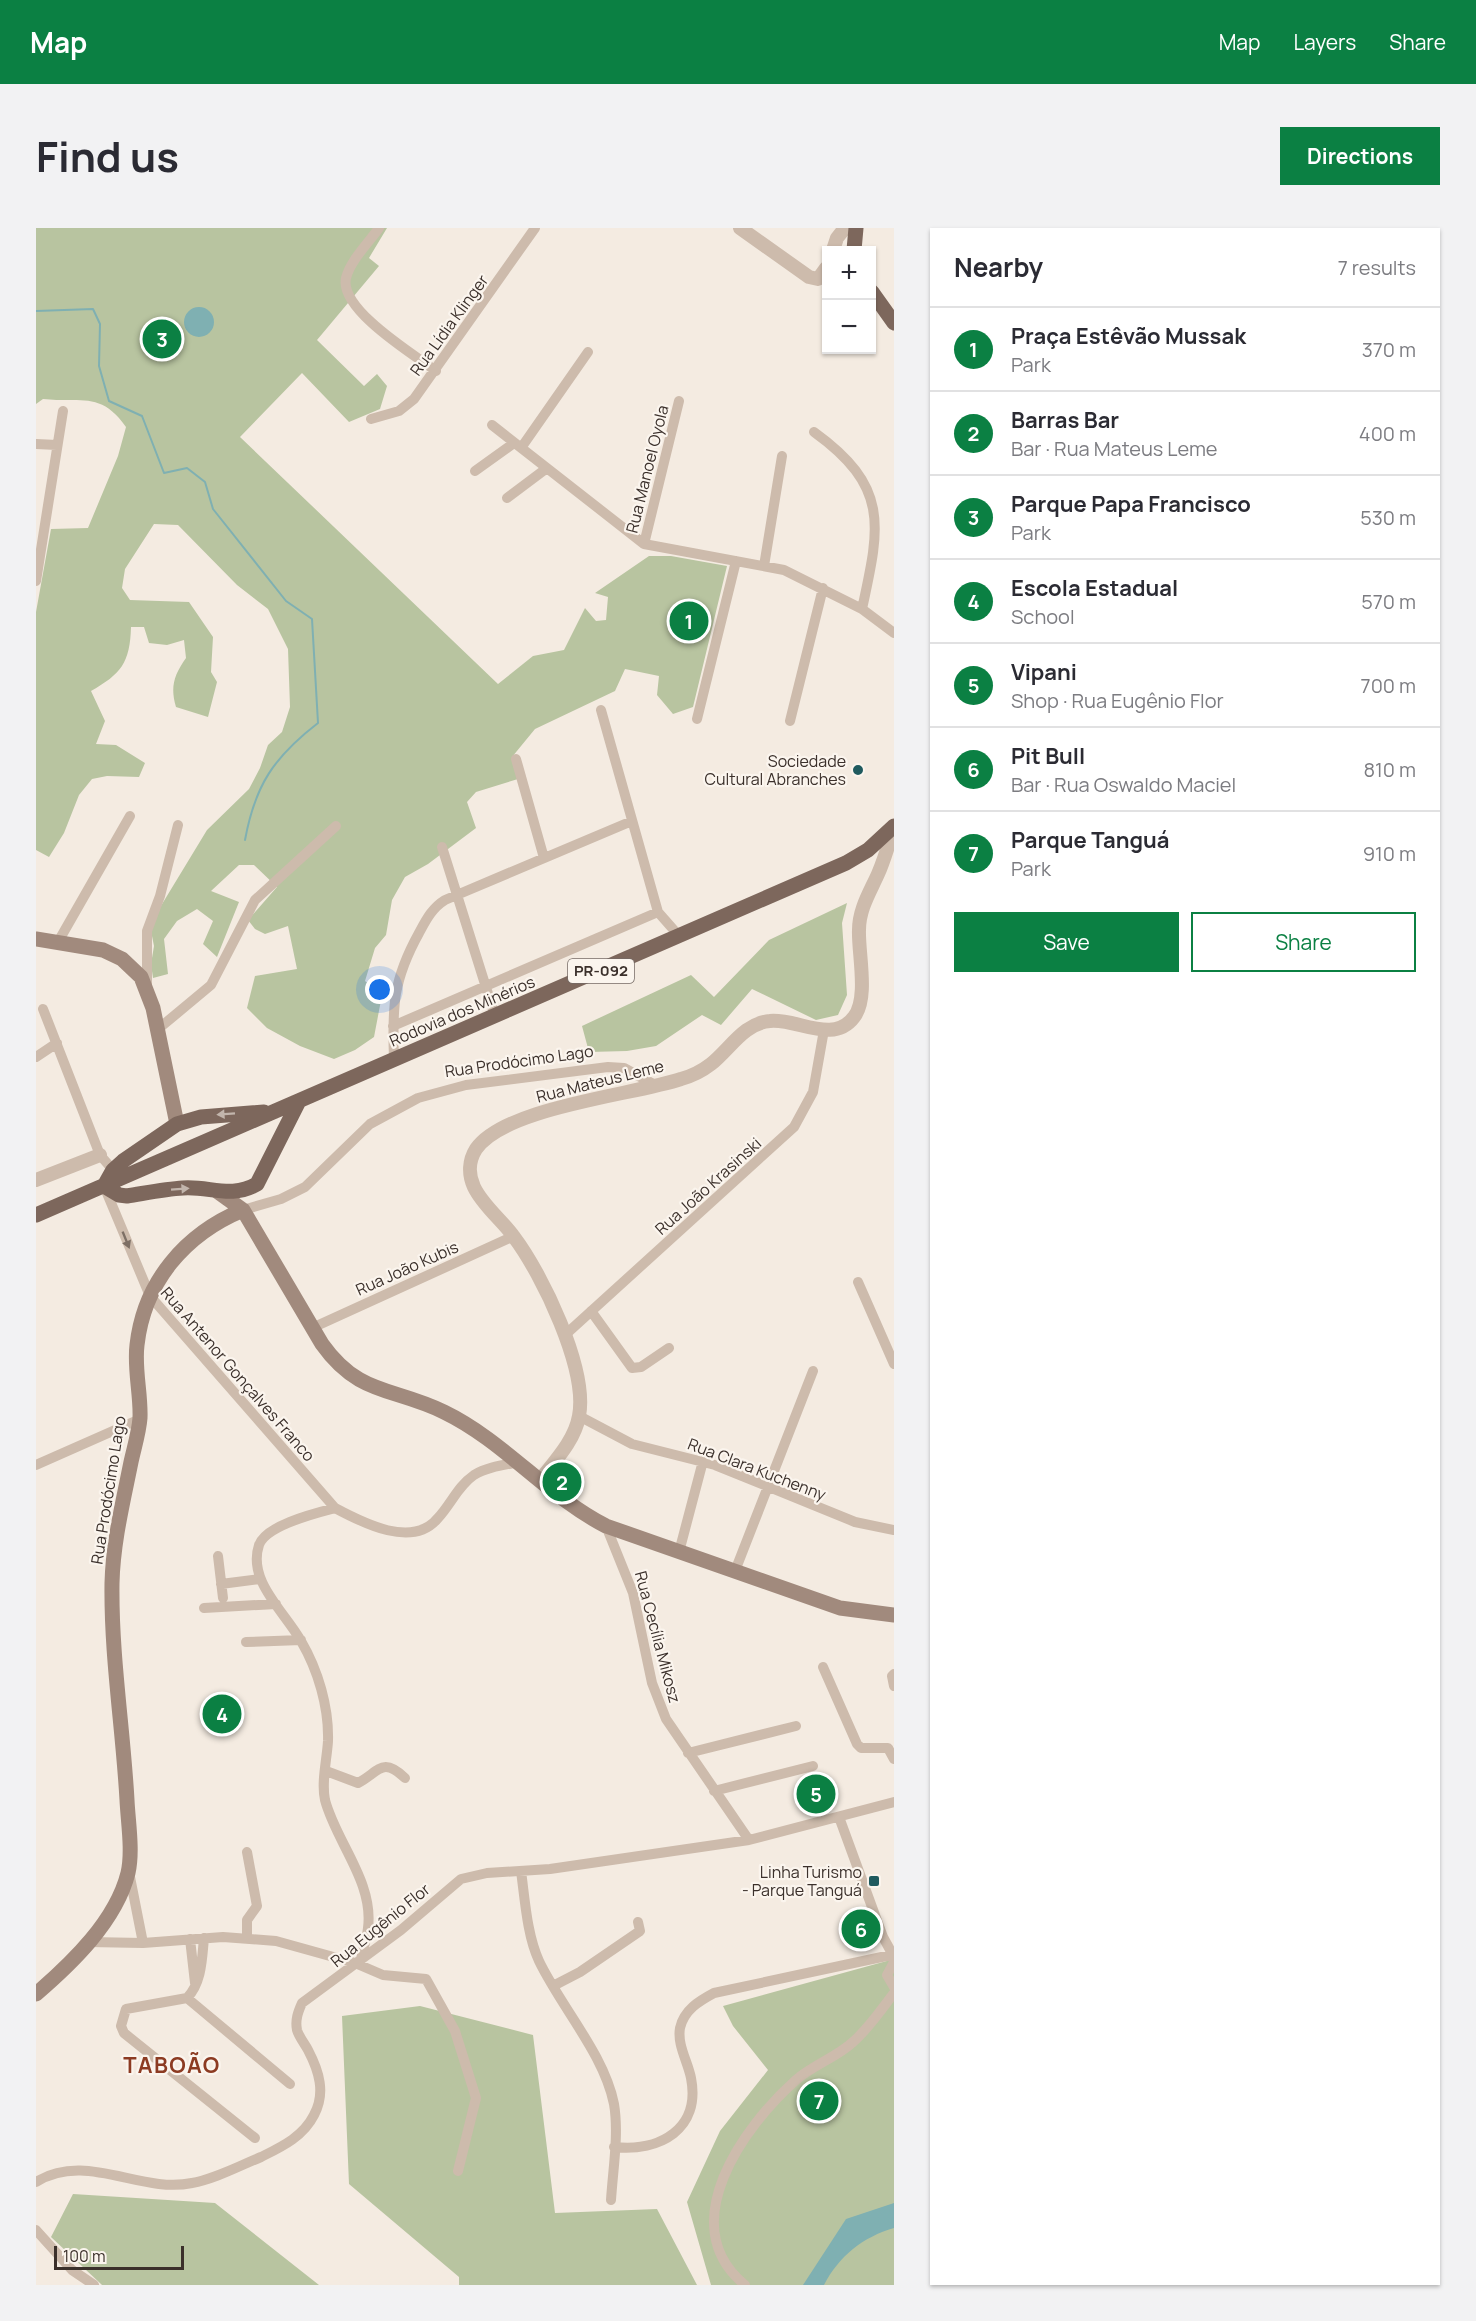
<!DOCTYPE html>
<html lang="en">
<head>
<meta charset="utf-8">
<style>
  body { margin:0; font-family:Manrope,sans-serif; background:#f2f2f3; color:#2b2b33 }
  .controls { position:absolute; right:18px; top:18px; display:grid; overflow:hidden; border-radius:0px; box-shadow:0 2px 4px #0004 }
  .controls button { width:54px; height:54px; display:grid; place-items:center; padding:0; border:0; border-bottom:2px solid #e1e1e2; background:#fff; color:#2b2b33; font:30px sans-serif }
  .scale { position:absolute; left:18px; bottom:15px; width:130px; box-sizing:border-box; padding-left:6px; border:3px solid #3b302b; border-top:0; font-size:16px; line-height:21px; white-space:nowrap; color:#3b302b; -webkit-text-stroke:4px #fbf5ee; paint-order:stroke }
  .you { position:absolute; left:344px; top:762px; width:21px; height:21px; margin:-15px; border:4px solid #fff; border-radius:50%; background:#1a73e8; box-shadow:0 0 0 9px #1a73e833 }
  .badge { display:grid; place-items:center; width:39px; height:39px; border-radius:50%; background:#0b8043; color:#fff; font-size:20px; font-weight:700 }
  .pin { position:absolute; translate:-50% -50%; border:3px solid #fff; box-shadow:0 2px 6px #0006 }
  .list { margin:0; padding:0; list-style:none }
  h2 { display:flex; justify-content:space-between; align-items:center; height:78px; margin:0; padding:0 24px; font-size:26px }
  h2 small { font-size:20px; font-weight:400; color:#7c7c81 }
  .list li { display:grid; grid-template-columns:39px 1fr auto; gap:18px; align-items:center; box-sizing:border-box; height:84px; padding:0 24px; border-top:2px solid #e1e1e2 }
  .list b { display:block; font-size:22px; white-space:nowrap }
  .list p { margin:0; font-size:20px; white-space:nowrap; color:#7c7c81 }
  .list em { font-size:20px; font-style:normal; color:#7c7c81 }
  .actions { display:flex; gap:12px; padding:18px 24px }
  .actions a { flex:1; padding:14px 0; border:2px solid #0b8043; border-radius:0px; text-align:center; font-size:21px; color:#0b8043 }
  .actions .main { background:#0b8043; color:#fff }
  .map { position:relative; flex:none; width:858px; height:2057px; overflow:hidden; border-radius:0px }
  header { display:flex; align-items:center; gap:36px; box-sizing:border-box; height:84px; padding:0 30px; background:#0b8043; color:#fff }
  header strong { font-size:28px }
  nav { display:flex; gap:33px; margin-inline-start:auto; font-size:21px }
  .intro { display:flex; align-items:center; justify-content:space-between; box-sizing:border-box; height:144px; padding:0 36px }
  h1 { margin:0; font-size:42px }
  .button { padding:15px 27px; border-radius:0px; background:#0b8043; color:#fff; font-size:21px; font-weight:700 }
  main { display:flex; gap:36px; padding:0 36px }
  aside { flex:1; background:#fff; border-radius:0px; box-shadow:0 2px 4px #0004 }
  .map>svg:first-child { display:block }
  .green { fill:#b8c4a0 }
  .water { fill:#7fb0b2 }
  .lines { fill:none; stroke-linecap:round; stroke-linejoin:round }
  .stream { stroke:#7fb0b2; stroke-width:2 }
  .minor { stroke:#cdbbac; stroke-width:10 }
  .tertiary { stroke:#cdbbac; stroke-width:14 }
  .secondary { stroke:#a18a7d; stroke-width:15 }
  .primary { stroke:#7d675c; stroke-width:15 }
  .oneway { fill:#c2b5ac }
  .oneway2 { fill:#7d6f65 }
  .poi-dot { fill:#1f5a5e; stroke:#fbf5ee; stroke-width:2 }
  .labels { text-anchor:middle; stroke-width:4.5; stroke-linejoin:round; paint-order:stroke }
  .shield { fill:#fbf5ee; stroke:#756b66; stroke-width:1.5 }
  .shield-label { font-size:15px; font-weight:bold; fill:#3b302b }
  .street-label { font-size:16px; fill:#3b302b; stroke:#fbf5ee }
  .poi-label { font-size:16px; fill:#3b302b; stroke:#fbf5ee; text-anchor:end }
  .district-label { font-size:22px; font-weight:bold; letter-spacing:1.5px; fill:#8c3b22; stroke:#fbf5ee }
</style>
</head>
<body>
<header>
<strong>Map</strong>
<nav><a>Map</a><a>Layers</a><a>Share</a></nav>
</header>
<div class="intro"><h1>Find us</h1><a class="button">Directions</a></div>
<main>
<div class="map">
<svg width="858" height="2057" viewBox="0 0 858 2057">
  <rect width="100%" height="100%" fill="#f4ebe1"/>
  <!-- green -->
  <path class="green" d="M0 0H351L333 30 343 38 281 112 328 158 341 146 351 158 344 181 313 194 266 145 204 209 462 456 497 428 528 422 549 380 560 393 570 392 572 369 559 365 613 328H635L691 338 657 479 637 486 621 467 623 448 589 441 579 463 499 501 476 529 482 551 440 564 431 574 440 600 392 636 369 649 356 672 350 707 339 720 329 753 346 767 338 809 319 822 298 831 264 818 231 800 211 780 219 748 261 741 252 698 229 706 219 701 212 692 241 659 218 637H203L175 663 203 674 181 729 167 716 177 693 161 681 141 693 128 711 132 746 117 750 115 736 118 718 115 703 120 686 171 602 213 561 224 540 232 517 246 504 254 479 252 421 232 381 201 357 142 297 118 296 89 341 86 360 94 372 153 374 177 409 175 444 181 454 172 489 140 479C134 459 138 447 150 430L148 412 131 417 113 415 108 399H95C94 435 85 446 55 463L69 493 60 516 80 517 109 535 103 549 71 548 56 551 43 567 28 605 13 629 0 622V384L15 301 52 300 82 228 90 199C65 163 45 175 7 171L0 176Z
    M811 675 806 695 811 767 802 787 780 792 716 761 685 797 666 787 620 818 591 823 553 824 546 798 655 747 678 769 733 712Z
    M858 1731V2057H675L651 1974 684 1903 732 1842 697 1798 687 1778Z
    M384 1778 497 1807 519 1985 621 1981 661 2057H423V2049L313 1956 306 1788Z
    M37 1966 179 1975 283 2057H66L15 2009Z"/>
  <!-- water -->
  <path class="water" d="M148 94a15 15 0 1 1 30 0a15 15 0 1 1-30 0Z
    M858 1975V2000C827 2009 803 2028 788 2057H767L810 1991Z"/>
  <g class="lines">
    <!-- stream -->
    <path class="stream" d="M0 83 57 81 64 96 63 138 73 173 106 188 128 245 151 240 169 254 177 281 250 373 276 391 282 495C238 529 219 557 209 612"/>
    <!-- minor -->
    <path class="minor" d="M343 0C333 14 314 33 310 50 303 81 377 126 400 143
      M335 191 363 183 378 171 499 0
      M456 197 608 316 748 342 826 381 858 405
      M778 204C854 259 844 298 826 381
      M0 216 21 217
      M485 220 552 124
      M439 243 478 215
      M471 270 511 240
      M608 316 643 173
      M728 338 746 228
      M0 353 27 183
      M565 482 622 684 644 709
      M661 491 700 333
      M754 493 787 360
      M480 531 508 630
      M406 619 459 788
      M22 714 94 588
      M111 756V703L124 668 142 597
      M7 781 64 927 77 942
      M357 798 622 684
      M121 802 175 757 219 672 300 598
      M0 829 21 815
      M358 831C356 778 357 752 383 705 390 692 396 680 409 672L596 593
      M68 958 114 1068 299 1280
      M207 982 245 971 269 959 334 896 382 870 430 857 572 839 588 840 619 857
      M822 1054 858 1136
      M555 1083 596 1140 605 1139 633 1120
      M276 1100 478 1008
      M529 1107 758 899 777 864 788 802
      M543 1188 596 1216 679 1237 819 1294 858 1302
      M0 1237 104 1191
      M570 1298 597 1365 616 1455 630 1491 713 1612
      M643 1324 667 1233
      M182 1328 187 1370
      M699 1343 777 1143
      M185 1356 224 1351
      M168 1380 240 1376
      M210 1414 265 1412
      M787 1439 821 1516 825 1520H852L858 1531
      M858 1446 856 1448 858 1458
      M652 1525 760 1498
      M290 1543 322 1555C343 1544 346 1528 369 1550
      M678 1563 777 1538
      M803 1589 847 1709 858 1729
      M211 1624 221 1678 211 1692V1710
      M485 1643C489 1672 491 1707 503 1733 525 1779 568 1826 578 1876 583 1906 577 1941 575 1972
      M93 1644 107 1715
      M168 1710C166 1730 166 1755 151 1770L90 1781 85 1798 88 1805 219 1910
      M154 1711 159 1755
      M53 1714 107 1715 187 1709 240 1713 319 1735 347 1747 390 1751 419 1803 440 1870 422 1943
      M325 1731C327 1721 331 1710 332 1700 338 1654 300 1614 289 1572 285 1554 291 1531 292 1513 293 1479 282 1442 265 1413 249 1384 211 1353 223 1317 230 1297 280 1285 299 1280 327 1295 377 1321 402 1290 415 1276 422 1258 438 1247 451 1239 468 1237 483 1234
      M858 1734 851 1747 858 1759
      M517 1758 544 1744 604 1703 602 1694
      M151 1770 254 1856
      M578 1919C624 1924 665 1901 655 1850 652 1834 641 1817 644 1800 648 1782 663 1773 678 1765L855 1727
      M0 1954C50 1923 104 1966 156 1955 179 1951 203 1938 225 1929 245 1919 267 1909 278 1887 290 1865 283 1843 272 1822 269 1816 263 1809 261 1802 259 1792 262 1784 266 1775L365 1702 425 1651 451 1645 514 1641 713 1612 858 1574
      M0 2002 36 2042 58 2057
      M709 2057C636 1997 708 1898 760 1852 777 1837 801 1829 817 1814 833 1800 845 1782 858 1765"/>
    <!-- tertiary -->
    <path class="tertiary" d="M704 0 773 49 782 51 790 40
      M797 22 801 10 809 0
      M0 952 64 927
      M505 1251C519 1233 539 1212 543 1188 552 1141 506 1046 478 1009 466 992 447 978 438 959 432 946 433 932 440 921 469 879 597 867 645 851 656 848 666 843 675 836 694 821 708 795 734 793 761 790 797 817 818 789 833 770 822 725 823 702 823 681 834 664 842 646 849 630 853 615 858 599"/>
    <!-- secondary -->
    <path class="secondary" d="M0 711 67 722 86 731 105 749 117 780 141 896
      M182 964 207 982 286 1116C323 1168 357 1159 408 1184 468 1213 511 1268 570 1298L804 1380 858 1387
      M0 1766C36 1735 80 1693 92 1645 97 1623 92 1594 91 1572 87 1500 75 1428 76 1355 77 1314 87 1274 95 1234 98 1220 103 1204 104 1190 105 1166 98 1141 101 1117 108 1054 149 1006 207 982"/>
    <!-- primary -->
    <path class="primary" d="M818 22 820 0
      M836 64 858 95
      M68 958 83 967 91 968C110 965 129 961 147 960 174 958 195 971 221 956L263 873
      M68 958 77 942 87 933 141 896 165 889 228 884
      M0 987 810 635 832 622 858 598"/>
  </g>
  <!-- one-way arrows -->
  <defs><path id="oneway-solid" d="M-6-.8H1V-3.2L6.5 0L1 3.2V.8H-6Z" transform="scale(1.5)"/></defs>
  <g class="oneway">
    <use href="#oneway-solid" transform="translate(190 886) rotate(176)"/>
    <use href="#oneway-solid" transform="translate(144 961) rotate(-4)"/>
  </g>
  <use class="oneway2" href="#oneway-solid" transform="translate(90 1012) rotate(68)"/>
  <!-- markers -->
  <g class="poi-dot">
    <circle cx="822" cy="542" r="6"/>
    <rect x="832" y="1647" width="12" height="12" rx="3"/>
  </g>
  <g class="labels">
    <!-- shield labels -->
    <rect class="shield" x="532" y="731" width="66" height="24" rx="4.5"/>
    <g class="shield-label">
      <text x="565" y="748">PR-092</text>
    </g>
    <!-- street labels -->
    <g class="street-label">
      <text transform="translate(413 97) rotate(-54)" y="6">Rua Lídia Klinger</text>
      <text transform="translate(611 241) rotate(-76)" y="6">Rua Manoel Oyola</text>
      <text transform="translate(426 783) rotate(-23)" y="6">Rodovia dos Minérios</text>
      <text transform="translate(483 833) rotate(-8)" y="6">Rua Prodócimo Lago</text>
      <text transform="translate(564 853) rotate(-14)" y="6">Rua Mateus Leme</text>
      <text transform="translate(672 958) rotate(-42)" y="6">Rua João Krasinski</text>
      <text transform="translate(371 1040) rotate(-24)" y="6">Rua João Kubis</text>
      <text transform="translate(202 1146) rotate(49)" y="6">Rua Antenor Gonçalves Franco</text>
      <text transform="translate(721 1241) rotate(21)" y="6">Rua Clara Kuchenny</text>
      <text transform="translate(72 1262) rotate(-81)" y="6">Rua Prodócimo Lago</text>
      <text transform="translate(622 1409) rotate(75)" y="6">Rua Cecília Mikosz</text>
      <text transform="translate(344 1697) rotate(-39)" y="6">Rua Eugênio Flor</text>
    </g>
    <!-- poi labels -->
    <g class="poi-label">
      <text x="810" y="539">Sociedade<tspan x="810" dy="18">Cultural Abranches</tspan></text>
      <text x="826" y="1650">Linha Turismo<tspan x="826" dy="18">- Parque Tanguá</tspan></text>
    </g>
    <!-- district labels -->
    <g class="district-label">
      <text x="136" y="1845">TABOÃO</text>
    </g>
  </g>
</svg>
<div class="controls">
<button>+</button>
<button>−</button>
</div>
<div class="scale">100 m</div>
<div class="you"></div>
<div class="pin badge" style="left:653px;top:393px">1</div>
<div class="pin badge" style="left:526px;top:1254px">2</div>
<div class="pin badge" style="left:126px;top:111px">3</div>
<div class="pin badge" style="left:186px;top:1486px">4</div>
<div class="pin badge" style="left:780px;top:1566px">5</div>
<div class="pin badge" style="left:825px;top:1701px">6</div>
<div class="pin badge" style="left:783px;top:1873px">7</div>
</div>
<aside>
<h2>Nearby<small>7 results</small></h2>
<ul class="list">
<li><span class="badge">1</span><div><b>Praça Estêvão Mussak</b><p>Park</p></div><em>370 m</em></li>
<li><span class="badge">2</span><div><b>Barras Bar</b><p>Bar · Rua Mateus Leme</p></div><em>400 m</em></li>
<li><span class="badge">3</span><div><b>Parque Papa Francisco</b><p>Park</p></div><em>530 m</em></li>
<li><span class="badge">4</span><div><b>Escola Estadual</b><p>School</p></div><em>570 m</em></li>
<li><span class="badge">5</span><div><b>Vipani</b><p>Shop · Rua Eugênio Flor</p></div><em>700 m</em></li>
<li><span class="badge">6</span><div><b>Pit Bull</b><p>Bar · Rua Oswaldo Maciel</p></div><em>810 m</em></li>
<li><span class="badge">7</span><div><b>Parque Tanguá</b><p>Park</p></div><em>910 m</em></li>
</ul>
<div class="actions"><a class="main">Save</a><a>Share</a></div>
</aside>
</main>
</body>
</html>
